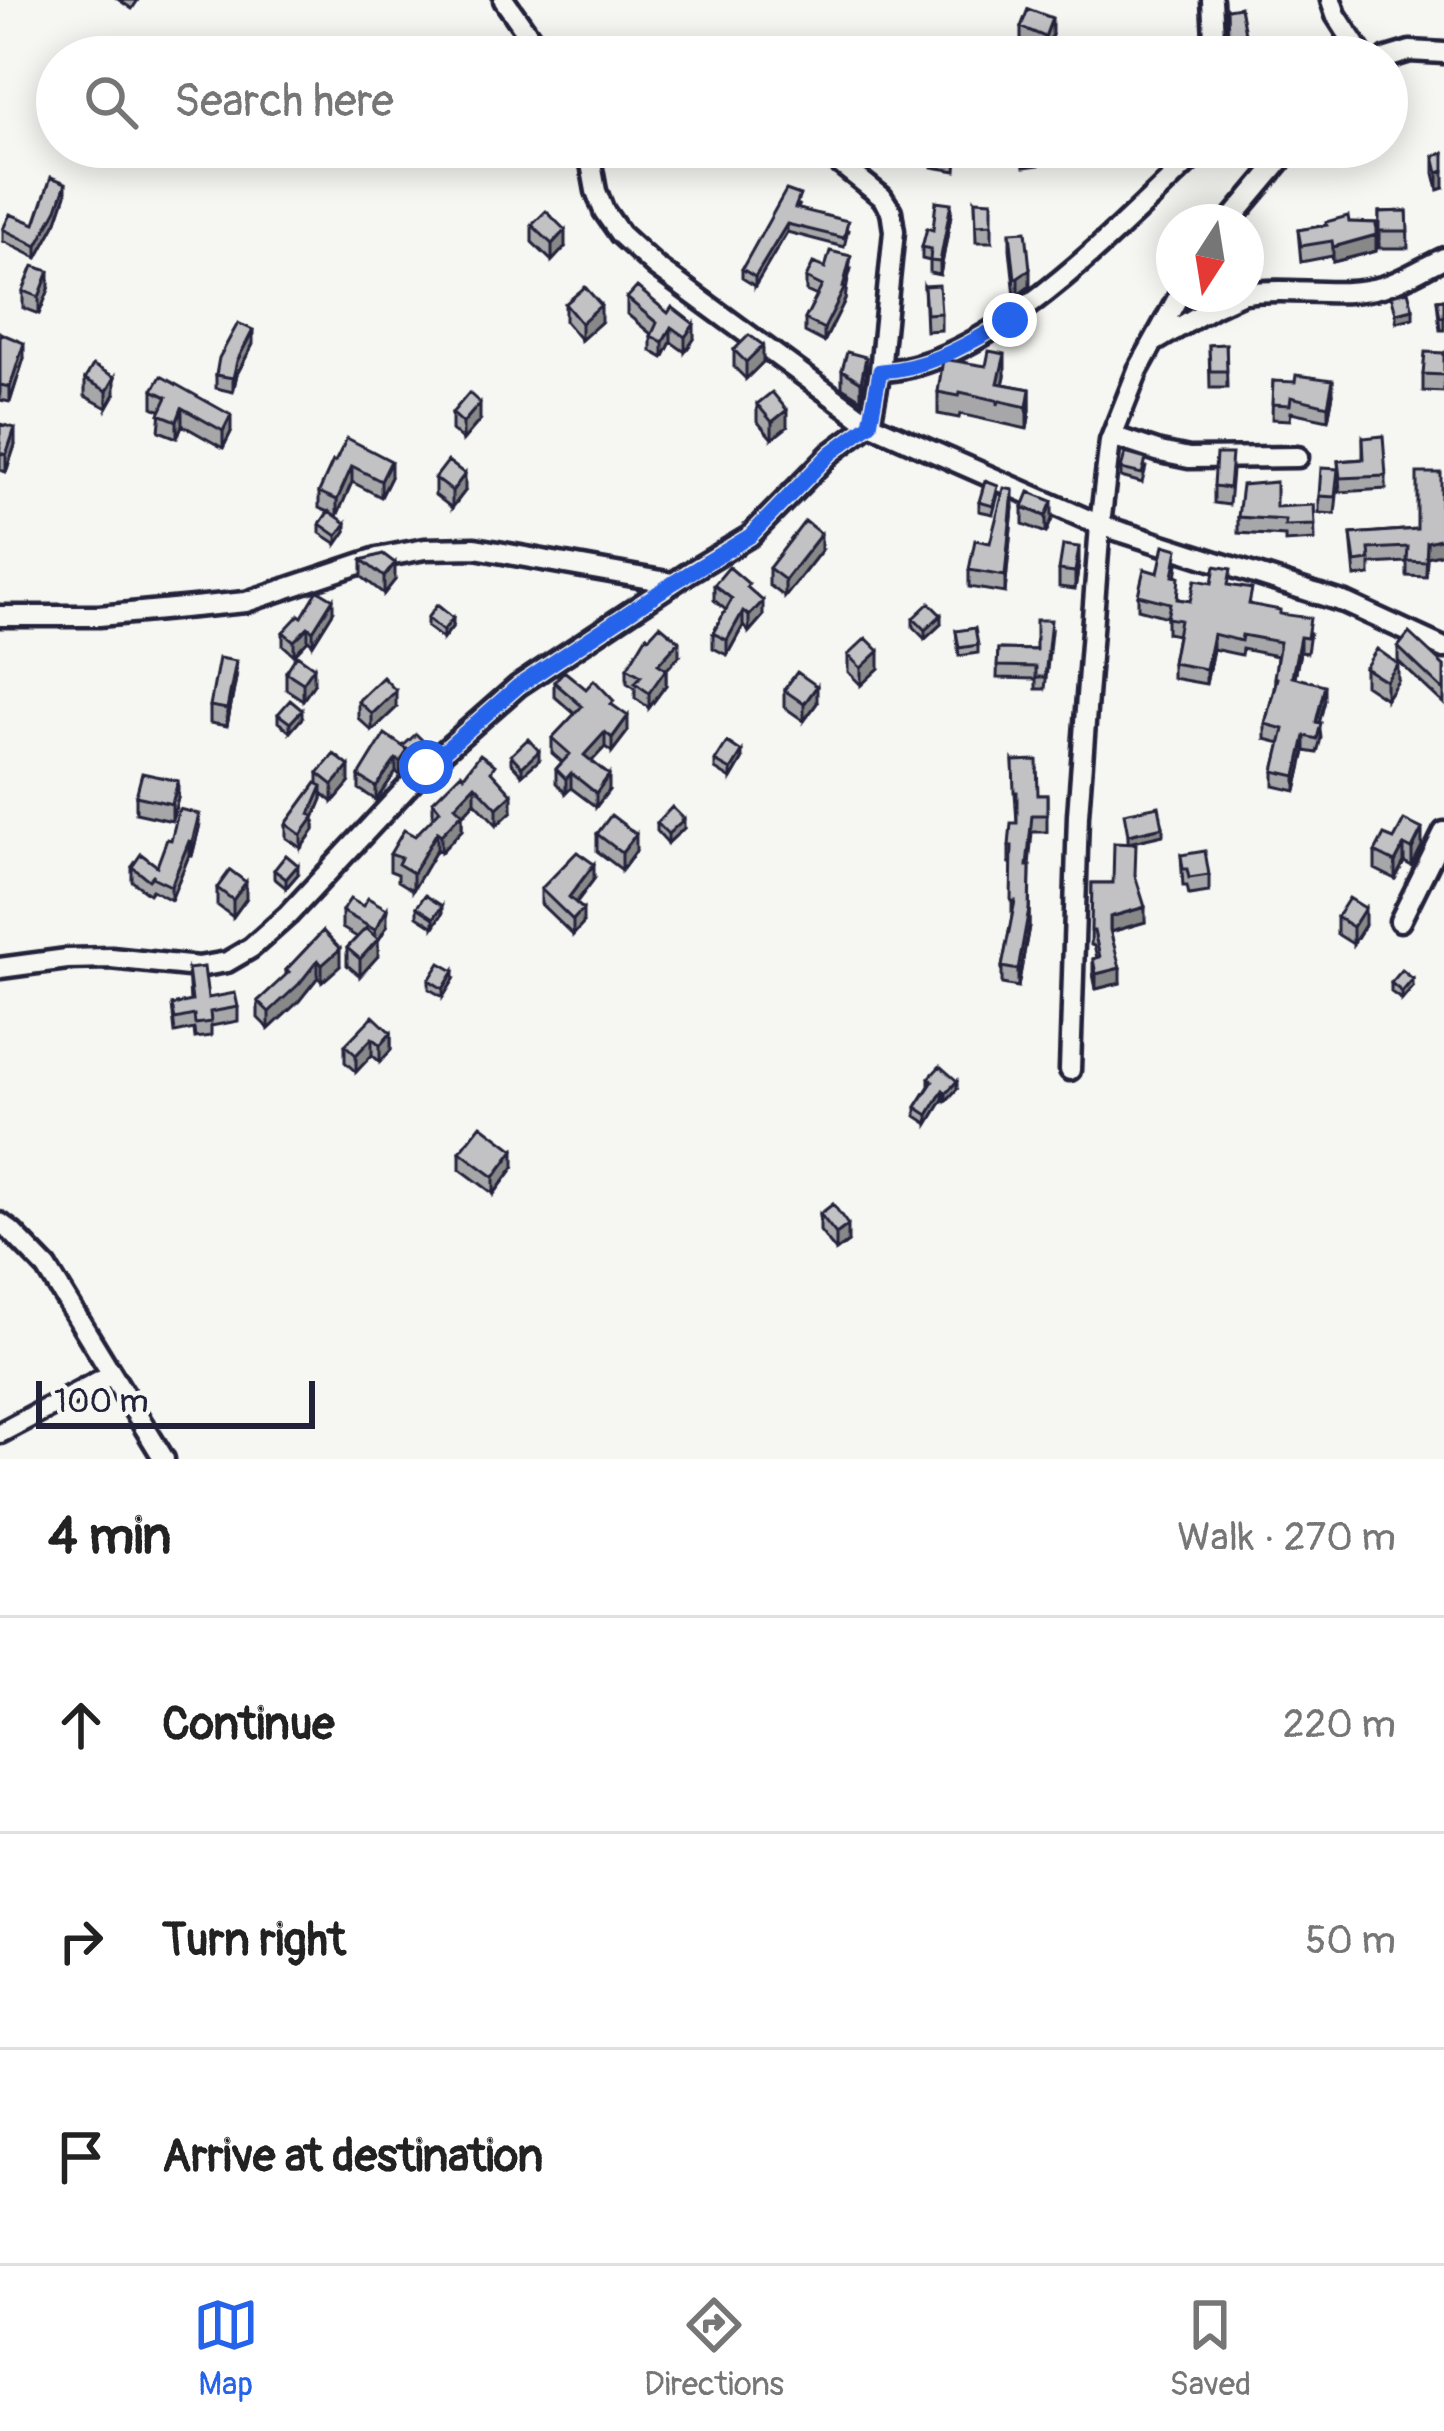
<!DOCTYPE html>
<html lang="en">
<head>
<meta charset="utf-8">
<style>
  body { margin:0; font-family:Pangolin,sans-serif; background:#f2f2f2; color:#222 }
  .compass { position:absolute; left:1156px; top:204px; width:108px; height:108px; border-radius:50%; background:#fff; box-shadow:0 6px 30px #0003; rotate:192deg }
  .scale { position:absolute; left:36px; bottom:30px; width:279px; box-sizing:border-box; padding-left:12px; border:6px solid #22223b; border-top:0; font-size:33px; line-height:42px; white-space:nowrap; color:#22223b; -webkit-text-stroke:9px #f6f6f2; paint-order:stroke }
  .stop { position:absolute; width:36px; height:36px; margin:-27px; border:9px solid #2563eb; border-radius:50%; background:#fff }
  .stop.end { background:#2563eb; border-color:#fff; box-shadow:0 3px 12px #0008 }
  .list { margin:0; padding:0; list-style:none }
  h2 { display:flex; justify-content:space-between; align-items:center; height:156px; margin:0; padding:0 48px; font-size:51px }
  h2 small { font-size:39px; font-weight:400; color:#767676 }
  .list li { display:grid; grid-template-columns:78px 1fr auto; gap:36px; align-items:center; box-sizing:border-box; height:216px; padding:0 48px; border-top:3px solid #e0e0e0 }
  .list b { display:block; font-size:45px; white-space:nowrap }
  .list em { font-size:39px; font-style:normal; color:#767676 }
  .icon { flex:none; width:66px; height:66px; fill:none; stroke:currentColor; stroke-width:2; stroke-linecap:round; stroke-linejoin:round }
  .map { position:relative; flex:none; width:1444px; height:1459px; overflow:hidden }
  .search { position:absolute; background:#fff; box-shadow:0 6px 30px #0003; left:36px; right:36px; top:36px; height:132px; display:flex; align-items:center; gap:30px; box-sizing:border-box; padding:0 42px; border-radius:66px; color:#767676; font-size:45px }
  .sheet { height:804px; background:#fff }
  nav { display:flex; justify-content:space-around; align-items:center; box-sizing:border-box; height:168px; border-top:3px solid #e0e0e0; background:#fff; font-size:33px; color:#767676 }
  nav a { display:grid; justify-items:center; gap:6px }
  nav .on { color:#2563eb }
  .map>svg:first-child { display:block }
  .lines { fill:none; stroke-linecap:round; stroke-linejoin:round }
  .street-casing { stroke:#22223b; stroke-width:27 }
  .street { stroke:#f6f6f2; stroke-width:18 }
  .wall { fill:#a7a7a9; stroke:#22223b; stroke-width:3 }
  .shaded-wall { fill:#888889; stroke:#22223b; stroke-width:3 }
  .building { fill:#c2c2c4; stroke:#22223b; stroke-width:3 }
  .route { stroke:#2563eb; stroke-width:15 }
</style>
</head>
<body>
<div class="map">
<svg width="1444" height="1459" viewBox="0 0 1444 1459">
  <rect width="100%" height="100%" fill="#f6f6f2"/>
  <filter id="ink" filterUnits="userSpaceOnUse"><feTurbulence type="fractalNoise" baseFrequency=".00833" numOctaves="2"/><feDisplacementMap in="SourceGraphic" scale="24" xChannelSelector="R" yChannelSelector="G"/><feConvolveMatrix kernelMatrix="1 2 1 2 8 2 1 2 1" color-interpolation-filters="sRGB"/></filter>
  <g filter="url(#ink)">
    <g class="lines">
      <defs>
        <path id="street" d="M504 0 544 57
          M1212 0 1215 57
          M1331 0 1336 15 1363 57
          M1387 58 1410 51 1444 53
          M588 147 596 191 604 211 620 234 656 267 870 424 1100 525 1346 603 1444 648
          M1229 222 1292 147
          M1246 293C1290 286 1339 299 1382 287 1403 281 1424 267 1444 258
          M1156 341 1215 306 1241 294
          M880 371C987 368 1118 228 1194 157L1200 147
          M1112 436 1160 452 1189 458 1298 457
          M0 616H99L246 602 377 558 425 549 475 548 673 583
          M1400 921 1444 832
          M0 968 67 959 111 958 198 967 227 962 251 948 288 915 426 767 518 686 690 572 750 536 831 453 870 424 880 371 894 231 891 211 882 197 833 158
          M1070 1070 1078 815 1100 525 1110 441 1138 370 1180 294
          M0 1223 12 1232 47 1268 164 1459
          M0 1433 112 1374"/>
      </defs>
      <!-- street casing -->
      <use href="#street" class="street-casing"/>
      <!-- street -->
      <use href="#street" class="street"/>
    </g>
    <!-- wall -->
    <path class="wall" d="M119 0H138L132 9Z
      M1227 9 1245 33V50L1228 53Z
      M1021 27 1052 35 1045 54 1021 44Z
      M922 147H995L994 149 958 147 956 171 932 167V154L922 152Z
      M1021 147H1038L1039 165 1024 167Z
      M1444 153 1438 190 1434 173V156Z
      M66 194 57 221 37 258 3 241V229L35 224Z
      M975 200 992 224V242H976Z
      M800 204 798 208 848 230 844 247 787 232 755 286 742 278V269Z
      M1407 211 1408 248H1379V212Z
      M951 215 940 275 930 273V261L922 259V247L933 230Z
      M1349 222 1376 223V251L1333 262 1332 256 1301 262 1298 230Z
      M532 225 565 247 552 261 532 242Z
      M1010 232 1030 286 1015 296 1010 249Z
      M825 268 851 269 845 289V300L824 342 805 332V319L817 296 806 291V278Z
      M924 286 941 313V330L926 331Z
      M49 289 39 314 23 308V291Z
      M627 298 694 339 685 352 671 342 663 358 651 351V334L627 314Z
      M1444 299V330H1440L1437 300Z
      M565 304 601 322 581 340 565 321Z
      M0 333 24 358 10 402 0 400Z
      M253 344 237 374 233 392 216 388V375Z
      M1226 344 1227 388H1210L1209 345Z
      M734 350 763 362 746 379 734 367Z
      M1444 353V392L1423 391V374Z
      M842 370 866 374 861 399 842 387Z
      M1005 376 1003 384 1030 389V411L1027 429 960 414 959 418 938 414V392Z
      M85 379 115 394 107 408 85 396Z
      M1273 381 1333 394 1328 420 1291 412 1290 420 1272 419Z
      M153 390 231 432 223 448 182 425 177 438 159 431 161 411 153 407Z
      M757 404 787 427 772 439 757 421Z
      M452 413 480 420 463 440 452 430Z
      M0 424 15 445 6 472 0 470Z
      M1363 438 1386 476V489L1340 492 1338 461 1363 459Z
      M333 461 391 477 381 497 352 482 337 516 346 531 337 544 320 533V524L328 512 319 508V492Z
      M1146 467 1142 483 1121 477V469Z
      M1232 471 1229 505 1214 503V486Z
      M435 478 465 491 452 508 435 495Z
      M1338 486 1335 514 1319 513V496Z
      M998 495 993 514 979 511V502Z
      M1314 505 1315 540 1285 542V536L1238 533V517Z
      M1013 507 1005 593 969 587V570L990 543Z
      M1023 507 1052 519 1046 533 1023 524Z
      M1441 519 1427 557 1426 577 1407 576V562L1370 564V575L1355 577 1351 534 1417 529Z
      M821 551 785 597 769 585V568Z
      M362 560 395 580 384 594 362 577Z
      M1079 564 1075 589 1059 587V570Z
      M1178 564 1176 577 1178 599 1190 601 1231 585 1252 605 1280 614 1310 633 1307 653 1300 652 1295 677 1325 700 1319 722 1321 738 1317 753 1305 751 1296 791 1274 786V771L1281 743 1265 739V724L1274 689 1277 656 1242 649 1241 655 1213 649 1206 684 1172 678V663L1177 635 1167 633V617L1138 609V595L1158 573Z
      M714 585 749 590 763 616 749 632 743 626 727 655 713 648V633L726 610 714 600Z
      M333 612 313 644 308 640 294 655 283 645V632L302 617Z
      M427 618 453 626 443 639 427 627Z
      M913 618 941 624 925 639 913 627Z
      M956 631 978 645V653L959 656Z
      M1051 632 1045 689H1036V679L997 678 998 649 1036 650Z
      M1398 647 1444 666V704L1398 661Z
      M848 655 879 668 861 685 848 672Z
      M679 656 666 670V685L649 708 635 698V688L627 683V668Z
      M1365 668 1398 681 1386 699 1365 685Z
      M286 672 314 684 303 700 286 689Z
      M236 678 227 726 210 723V706Z
      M554 682 586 689 614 707 628 731 612 752 605 747 591 761 609 790 596 807 571 788 566 793 556 783V769L562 762 552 753V738L575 714 554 696Z
      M784 690 817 703 804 721 784 707Z
      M358 701 396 708 372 731 358 718Z
      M278 714 302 718 290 732 278 722Z
      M403 746 424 751 411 763 408 760 400 775 396 772 376 800 359 789V776Z
      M511 755 539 760 522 775 511 763Z
      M742 760 731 779 715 769V761Z
      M1013 761 1038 795H1047V832H1032L1029 866V926L1018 987 1002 984V967L1012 918V863H1009V846L1017 823Z
      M318 773 349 783 333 802 322 793V799L314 818V830L301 848 286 838V824L318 784Z
      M464 776H495L512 811 497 825 475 802 462 816V830L441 852 437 849 413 890 398 881V874L390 871V854L415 836 433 818V801Z
      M136 796 178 798 172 821 136 813Z
      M657 823 684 828 668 843 657 831Z
      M199 828 192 856 189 855 171 900 152 890 149 894 132 881V867L157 866Z
      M597 834 636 851 622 870 597 851Z
      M1394 839 1422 846 1412 866 1404 862 1395 879 1375 869V852Z
      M1181 855 1209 875V892L1189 895 1187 886H1183Z
      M274 870 298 874 286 888 274 878Z
      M1135 876 1145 922 1111 932 1120 983 1096 989 1093 974V959L1097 958 1094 946 1091 945 1092 883H1113Z
      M594 879 576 903 583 924 573 935 541 904V889Z
      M217 888 246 899 233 917 217 905Z
      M417 907 442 914 434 927 417 916Z
      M342 911 387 926 378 941V956L360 976 347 965V948L357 937 342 928Z
      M1337 917 1365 925 1353 944 1337 934Z
      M323 931 340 966 322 982 318 977 299 1001 269 1029 258 1018V1001L286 976V970Z
      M188 969 208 998 238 1007V1021L211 1026V1036L195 1038 194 1029 175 1033 172 1005 190 1002Z
      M454 979 443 997 429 989V980Z
      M1391 983 1413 987 1402 1000 1391 992Z
      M391 1033V1050L380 1062 372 1055 356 1072 345 1062V1045Z
      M929 1078 957 1089 946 1101 943 1099 928 1124 916 1116V1107L929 1086Z
      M460 1152 514 1167 494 1194 460 1169Z
      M820 1214 848 1242 836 1251 820 1231Z"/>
    <!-- shaded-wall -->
    <path class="shaded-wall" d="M1052 18V35L1045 54V37Z
      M1444 171V188L1438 190V173Z
      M66 183V194L57 221 37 258V246Z
      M951 203V215L940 275V262Z
      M787 224V232L755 286V277Z
      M565 230V247L552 261V244Z
      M1376 235V251L1333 262V247Z
      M851 256 845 300 824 342V329L843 287Z
      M1030 269V286L1018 295V278Z
      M49 271V289L39 314V297Z
      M601 305V322L581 340V323Z
      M1413 309V318L1396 322V313Z
      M694 324V339L685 352V337Z
      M671 327V342L663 358V342Z
      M253 330V344L237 374 233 392V378L237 361Z
      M24 343V358L10 402V387Z
      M763 345V362L746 379V362Z
      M1005 354V376L998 405V383Z
      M866 357V374L861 399V382Z
      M115 377V394L107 408V391Z
      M1333 380V394L1328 420V406Z
      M1030 389V411L1027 429V407Z
      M480 403V420L463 440V423Z
      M182 408V425L177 438V421Z
      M787 410V427L772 439V422Z
      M231 415V432L223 448V431Z
      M15 428V445L6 472V455Z
      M391 461V477L381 497V481Z
      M352 466V482L337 516V500Z
      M465 474V491L452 508V491Z
      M1013 490V507L1005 593V576Z
      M1052 501V519L1046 533V516Z
      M346 523V531L337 544V536Z
      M821 534V551L785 597V580Z
      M1444 538V553L1427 557 1426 577 1427 542Z
      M1079 547V564L1075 589V572Z
      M395 563V580L384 594V577Z
      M333 599V612L313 644V631Z
      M763 601V616L749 632V616Z
      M743 611V626L727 655V640Z
      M941 615V624L925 639V630Z
      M453 618V626L443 639V631Z
      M308 627V640L294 655V641Z
      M1213 634V649L1206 684V669Z
      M1300 637V652L1292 691V677Z
      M679 641V656L666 670V685L649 708V693L658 664Z
      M879 651V668L861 685V668Z
      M236 661V678L227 726V709Z
      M1398 664V681L1386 699V681Z
      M314 667V684L303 700V683Z
      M1325 685V700L1316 736V722Z
      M817 686V703L804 721V704Z
      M396 691V708L372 731V714Z
      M302 710V718L290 732V723Z
      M628 716V731L612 752V738Z
      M605 732V747L584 770V755Z
      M1305 736V751L1296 791V776Z
      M424 742V751L411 763V754Z
      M408 750V763L400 775V762Z
      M539 751V760L522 775V767Z
      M742 752V760L731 779V770Z
      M396 759V772L376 800V787Z
      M349 766V783L333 802V785Z
      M571 773V788L566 793V779Z
      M609 775V790L596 807V793Z
      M178 781V798L172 821V804Z
      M475 785V802L462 816V830L441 852V835L455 806Z
      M322 786V799L314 818V830L301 848V835Z
      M512 794V811L497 825V808Z
      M199 814V828L192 856V842Z
      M684 819V828L668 843V834Z
      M1163 827V835L1128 843V835Z
      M1422 829V846L1412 866V849Z
      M437 832V849L413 890V873Z
      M636 834V851L622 870V853Z
      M189 841V855L171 900V886Z
      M1404 845V862L1395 879V862Z
      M594 864V879L569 912V897Z
      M298 865V874L286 888V879Z
      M1030 866 1029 926 1018 987V970Z
      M246 882V899L233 917V900Z
      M442 906V914L434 927V918Z
      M1145 907V922L1110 932V917Z
      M1365 908V925L1353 944V927Z
      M387 909V926L378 941V956L360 976V959L375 943V930Z
      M583 909V924L573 935V920Z
      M340 949V966L322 982V965Z
      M318 960V977L299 1001 269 1029V1012Z
      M1120 968V983L1096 989V974Z
      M454 971V979L443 997V989Z
      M1413 979V987L1402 1000V992Z
      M391 1033V1050L380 1062V1045Z
      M372 1038V1055L356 1072V1055Z
      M957 1081V1089L946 1101V1093Z
      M943 1090V1099L928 1124V1115Z
      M514 1150V1167L494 1194V1177Z
      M848 1225V1242L836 1251V1234Z"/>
    <!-- building -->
    <path class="building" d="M1240 7 1245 33 1228 36 1227 9Z
      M1028 9 1052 18 1045 37 1021 27Z
      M933 147H957L956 155 932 151Z
      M1023 147H1038L1039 152 1024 154Z
      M1444 153V171L1438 173 1434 156Z
      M51 177 66 183 57 209 37 246 3 229 10 214 35 224Z
      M786 190 800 195 795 208 848 221 844 238 787 224 755 277 742 269Z
      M975 200 992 201V224L976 225Z
      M936 201 951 203 940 262 930 261 931 249 922 247 927 228 933 230Z
      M546 211 565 230 552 244 532 225Z
      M1407 211 1408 231H1379V212Z
      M1348 216 1349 222 1376 223V235L1333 247 1332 241 1301 246 1298 230 1327 225 1326 222Z
      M1026 231 1030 269 1015 279 1010 232Z
      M830 251 851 256 843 287H845L824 329 805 319 822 286 806 278 813 263 825 268Z
      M33 266 49 271 39 297 23 291Z
      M939 285 941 313 926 314 924 286Z
      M585 287 601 305 581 323 565 304Z
      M637 287 668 313 672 307 694 324 685 337 671 327 663 342 651 336 657 323 627 298Z
      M1408 291 1413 309 1396 313 1391 295Z
      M1444 299V317H1440L1437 300Z
      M238 323 253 330 237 361 233 378 216 375 219 358Z
      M0 333 24 343 10 387 0 385Z
      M749 335 763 345 746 362 734 350Z
      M1226 344 1227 371H1210L1209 345Z
      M989 351 1005 354 998 383 1030 389 1027 407 960 392 959 396 938 392 943 359 986 366Z
      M847 352 866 357 861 382 842 370Z
      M1425 352 1444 353V375L1423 374Z
      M93 365 115 377 107 391 85 379Z
      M1296 375 1333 380 1328 406 1291 397 1290 405 1272 404 1273 381 1295 382Z
      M161 376 231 415 223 431 182 408 177 421 159 414 167 397 153 390Z
      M772 392 787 410 772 422 757 404Z
      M469 393 480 403 463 423 452 413Z
      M0 424 15 428 6 455 0 453Z
      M1383 436 1386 476 1340 478 1338 461 1364 459 1363 438Z
      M347 438 391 461 381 481 352 466 337 500 319 492 333 461 335 462Z
      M1125 453 1146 459 1142 474 1121 469Z
      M1216 454H1232L1229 488 1214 486Z
      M448 461 465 474 452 491 435 478Z
      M1321 468 1338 469 1335 497 1319 496Z
      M1417 473H1441V519L1444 518V538L1427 542 1426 562 1407 561 1408 547 1369 549 1370 560 1355 562 1351 534 1417 529Z
      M985 481 998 486 993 506 979 502Z
      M1276 482V507L1314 505 1315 525 1285 526V520L1238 517 1242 485Z
      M1004 488 1013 490 1005 576 969 570 975 540 990 543Z
      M1029 492 1052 501 1046 516 1023 507Z
      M329 511 346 523 337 536 320 524Z
      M805 521 821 534 785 580 769 568Z
      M1063 545 1079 547 1075 572 1059 570Z
      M1164 545 1178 549 1173 576 1179 577 1177 599 1190 601 1195 580 1212 583 1215 566 1231 569 1228 585 1252 589 1249 604 1280 610V614L1310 618 1307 638 1300 637 1292 677 1325 685 1316 722 1321 723 1317 739 1305 736 1296 776 1274 771 1284 729 1265 724 1277 678 1274 677 1280 642 1242 635 1241 641 1213 634 1206 669 1172 663 1180 620 1167 618 1170 603 1138 595 1144 569 1158 573Z
      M383 554 395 563 384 577 362 560Z
      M729 567 749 584 747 587 763 601 749 616 743 611 727 640 713 633 732 599 714 585Z
      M318 590 333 599 313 631 308 627 294 641 283 632 299 615 302 617Z
      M929 603 941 615 925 630 913 618Z
      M437 605 453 618 443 631 427 618Z
      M1036 620H1051L1045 677H1036V667L997 666 998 649 1036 650Z
      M660 625 679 641 658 664 666 669 649 693 635 683 641 676 627 668 647 635 649 637Z
      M975 628 978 645 959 648 956 631Z
      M1409 633 1444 666V691L1398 647Z
      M866 638 879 651 861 668 848 655Z
      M1377 649 1398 664 1386 681 1365 668Z
      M297 655 314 667 303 683 286 672Z
      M219 658 236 661 227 709 210 706Z
      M564 671 586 689 594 680 614 701 611 704 628 716 612 738 605 732 584 755 609 775 596 793 571 773 566 779 556 769 570 754 552 738 582 706 554 682Z
      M797 672 817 686 804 704 784 690Z
      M383 677 396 691 372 714 358 701Z
      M290 700 302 710 290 723 278 714Z
      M385 734 408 750 400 762 396 759 376 787 359 776Z
      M416 734 424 742 411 754 403 746Z
      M528 739 539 751 522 767 511 755Z
      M727 742 742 752 731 770 715 761Z
      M334 754 349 766 333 785 318 773Z
      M480 754 495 765 491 771 512 794 497 808 475 785 455 806 462 813 441 835 437 832 413 873 398 864 401 858 390 854 404 830 415 836 440 810 433 801 461 773 464 776Z
      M1037 760 1038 795H1047V815H1032L1027 866H1030L1029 909 1018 970 1002 967 1015 901H1011L1012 846H1009L1011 823H1017V792H1014L1013 761Z
      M142 773 178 781 172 804 136 796Z
      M316 783 322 786 310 814 314 817 301 835 286 824Z
      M1159 806 1163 827 1128 835 1124 813Z
      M672 807 684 819 668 834 657 823Z
      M179 809 199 814 192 842 189 841 171 886 152 877 154 874 149 880 132 867 141 854 157 866 167 839 171 840Z
      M611 815 636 834 622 853 597 834Z
      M1404 820 1422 829 1412 849 1404 845 1395 862 1375 852 1384 835 1394 839Z
      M1114 843 1136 844 1135 875 1145 907 1110 917V930L1120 968 1096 974 1093 959 1100 957 1094 931H1091L1092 883H1113Z
      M1205 851 1209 875 1189 878 1187 869H1183L1181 855Z
      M577 852 594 864 569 897 583 909 573 920 541 889Z
      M286 855 298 865 286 879 274 870Z
      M230 870 246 882 233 900 217 888Z
      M425 895 442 906 434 918 417 907Z
      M368 898 387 909 375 930 342 911 350 899 363 906Z
      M1349 898 1365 908 1353 927 1337 917Z
      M366 928 378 939 360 959 347 948Z
      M323 931 340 949 322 965 318 960 299 984 269 1012 258 1001 289 972 286 970Z
      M440 963 454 971 443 989 429 980Z
      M204 967 208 998 235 993 238 1007 210 1012 211 1022 195 1024 194 1015 175 1019 172 1005 192 1001 188 969Z
      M1402 970 1413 979 1402 992 1391 983Z
      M373 1016 391 1033 380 1045 372 1038 356 1055 345 1045Z
      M940 1066 957 1081 946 1093 943 1090 928 1115 916 1107 933 1081 929 1078Z
      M481 1125 514 1150 494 1177 460 1152Z
      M833 1204 848 1225 836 1234 820 1214Z"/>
  </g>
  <g class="lines" filter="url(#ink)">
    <!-- route -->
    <path class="route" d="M426 767 518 686 673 583 750 536 831 453 870 424 880 371C928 369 968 344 1010 320"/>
  </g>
</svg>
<svg class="compass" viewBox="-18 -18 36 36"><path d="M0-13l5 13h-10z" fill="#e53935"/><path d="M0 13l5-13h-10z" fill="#767676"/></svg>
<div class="scale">100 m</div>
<div class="stop" style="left:426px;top:767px"></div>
<div class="stop end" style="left:1010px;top:320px"></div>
<div class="search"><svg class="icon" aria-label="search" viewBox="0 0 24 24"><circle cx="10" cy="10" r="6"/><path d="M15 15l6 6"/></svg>Search here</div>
</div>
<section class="sheet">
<h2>4 min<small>Walk · 270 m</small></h2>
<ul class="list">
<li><svg class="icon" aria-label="ahead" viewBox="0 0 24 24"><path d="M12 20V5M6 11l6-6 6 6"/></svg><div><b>Continue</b></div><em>220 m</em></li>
<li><svg class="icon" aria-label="right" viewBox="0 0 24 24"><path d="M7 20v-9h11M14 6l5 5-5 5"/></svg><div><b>Turn right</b></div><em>50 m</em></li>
<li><svg class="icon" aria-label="arrive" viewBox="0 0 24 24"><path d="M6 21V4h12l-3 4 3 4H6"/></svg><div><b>Arrive at destination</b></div></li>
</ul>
</section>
<nav>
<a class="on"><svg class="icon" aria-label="map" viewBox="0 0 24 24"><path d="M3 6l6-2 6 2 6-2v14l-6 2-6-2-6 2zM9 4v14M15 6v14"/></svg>Map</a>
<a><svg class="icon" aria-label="directions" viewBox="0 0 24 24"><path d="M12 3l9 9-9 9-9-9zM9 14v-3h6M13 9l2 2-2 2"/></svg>Directions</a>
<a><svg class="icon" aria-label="saved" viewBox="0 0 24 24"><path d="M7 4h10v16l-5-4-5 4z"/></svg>Saved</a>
</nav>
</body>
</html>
